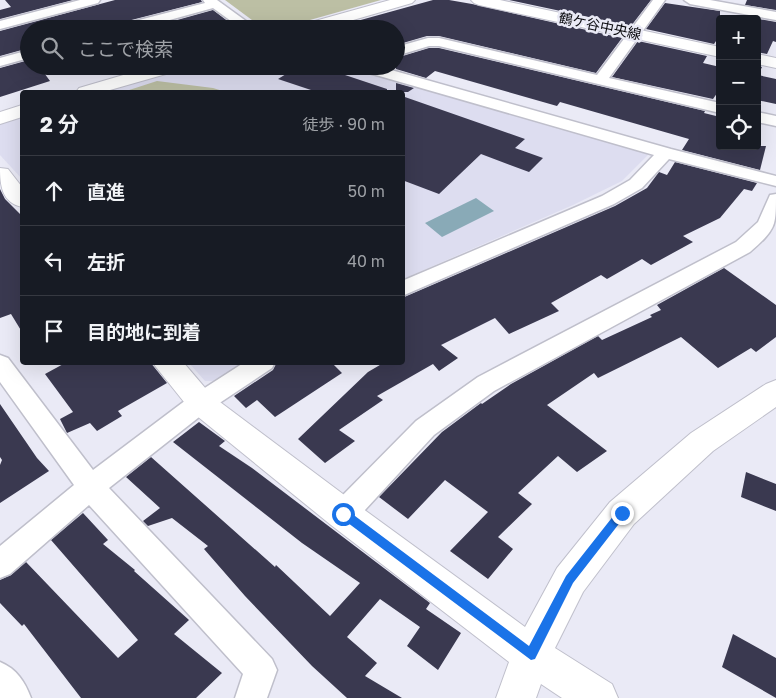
<!DOCTYPE html>
<html lang="ja">
<head>
<meta charset="utf-8">
<style>
  body { margin:0; font-family:"Golos Text","Noto Sans JP",sans-serif; background:#242831; color:#f1f3f6 }
  .controls { position:absolute; right:15px; top:15px; display:grid; overflow:hidden; border-radius:5px; box-shadow:0 5px 20px #0002 }
  .controls button { width:45px; height:45px; display:grid; place-items:center; padding:0; border:0; border-bottom:1px solid #363941; background:#171b24; color:#f1f3f6; font:25px sans-serif }
  .stop { position:absolute; width:15px; height:15px; margin:-11px; border:4px solid #1a73e8; border-radius:50%; background:#fff }
  .stop.end { background:#1a73e8; border-color:#fff; box-shadow:0 1px 5px #0008 }
  .list { margin:0; padding:0; list-style:none }
  h2 { display:flex; justify-content:space-between; align-items:center; height:65px; margin:0; padding:0 20px; font-size:21px }
  h2 small { font-size:16px; font-weight:400; color:#9ea1a6 }
  .list li { display:grid; grid-template-columns:32px 1fr auto; gap:15px; align-items:center; box-sizing:border-box; height:70px; padding:0 20px; border-top:1px solid #363941 }
  .list b { display:block; font-size:19px; white-space:nowrap }
  .list em { font-size:16px; font-style:normal; color:#9ea1a6 }
  .icon { flex:none; width:28px; height:28px; fill:none; stroke:currentColor; stroke-width:2; stroke-linecap:round; stroke-linejoin:round }
  .map { position:relative; flex:none; width:776px; height:698px; overflow:hidden }
  .search { position:absolute; background:#171b24; box-shadow:0 5px 20px #0002; left:20px; top:20px; width:385px; height:55px; display:flex; align-items:center; gap:12px; box-sizing:border-box; padding:0 18px; border-radius:28px; color:#9ea1a6; font-size:19px }
  .panel { position:absolute; background:#171b24; box-shadow:0 5px 20px #0002; left:20px; top:90px; width:385px; height:275px; border-radius:5px }
  .map>svg:first-child { display:block }
  .built { fill:#ddddf0 }
  .green { fill:#bcbfa4 }
  .water { fill:#89aab7 }
  .building { fill:#3a3950 }
  .lines { fill:none; stroke-linecap:round; stroke-linejoin:round }
  .minor-casing { stroke:#bfbfcb; stroke-width:3 }
  .tertiary-casing { stroke:#bfbfcb; stroke-width:2 }
  .minor { fill:#fff; fill-rule:evenodd }
  .tertiary { fill:#fff; fill-rule:evenodd }
  .route { fill:#1a73e8 }
  .labels { text-anchor:middle; stroke-width:5; stroke-linejoin:round; paint-order:stroke }
  .far-street-label { font-size:14px; fill:#0b0b0f; stroke:#eaeaf6 }
</style>
</head>
<body>
<div class="map">
<svg width="776" height="698" viewBox="0 0 776 698">
  <rect width="100%" height="100%" fill="#eaeaf6"/>
  <!-- built -->
  <path class="built" d="M180 66H347L641 148 648 155 622 181 573 205 403 279 402 92H92Z
    M22 113V179L0 155V120Z
    M189 363H252L223 381H205Z"/>
  <!-- green -->
  <path class="green" d="M225 0H381L278 29H264Z
    M157 81 213 88 226 92H123Z"/>
  <!-- water -->
  <path class="water" d="M476 198 494 211 442 237 425 223Z"/>
  <!-- building -->
  <path class="building" d="M5 0H73L0 19V10L11 7Z
    M115 0H201L202 2 104 27 67 29 63 24 44 29H29V48L0 56V31Z
    M433 0H449L472 4 622 38 596 73 439 36H427L396 45V29H340L339 26Z
    M509 0H651L631 26Z
    M747 0H776V10L745 5Z
    M665 3 720 11V35L714 44 646 29Z
    M213 10 238 29H145Z
    M742 16 776 22V42L773 41 767 54 757 52V19H741Z
    M638 41 707 56 703 63 720 67V89L713 99 612 77Z
    M429 48H439L705 111 704 113 720 117V146H766L760 170 682 150 689 139 560 102 557 106 435 71 426 78 396 69V58Z
    M29 60V66H39L50 81 0 97V68Z
    M299 66H318L387 89V92H340L334 90 330 92H317L278 79Z
    M757 66 762 67 758 75 776 79V104L757 100Z
    M396 83 414 88 408 92H396Z
    M402 96 525 139 515 148 543 158 529 172 481 154 439 194 402 180Z
    M675 162 757 183 752 191 744 189 720 218 683 236 693 242 651 265 642 259 607 279 601 275 551 303 559 311 509 334 495 318 441 345 458 358 439 371 433 364 377 396 383 400 339 430 355 441 325 463 298 439 368 372 385 362H402V298L615 206 647 188 659 172 667 175Z
    M0 189 5 199 22 216V332L11 314 0 318Z
    M724 268 776 305V337L756 352 751 348 718 368 681 337 598 378 594 373 547 405 607 451 577 472 558 456 518 493 532 504 498 537 513 549 488 579 450 551 488 512 445 480 408 519 379 497 442 432 481 403 482 404 511 384 598 336 602 340 652 317 650 315 661 310 657 305Z
    M67 362H150L167 383 118 411 122 416 97 431 90 423 67 433 60 419 73 412 45 374Z
    M277 362H331L342 373 275 417 257 400 246 408 234 396 273 370Z
    M0 404 37 458 49 471 0 503V465L2 460 0 457Z
    M199 422 225 441 219 446 252 468 430 603 426 609 461 633 438 670 407 646 420 627 380 599 347 637 377 663 365 676 402 698H347L312 666 245 596 204 549 208 546 172 518 148 526 143 521 160 508 126 477 151 457 275 567 276 565 330 616 360 583 302 543 173 442Z
    M746 472 776 484V511L741 497Z
    M83 513 108 540 103 544 135 570 134 571 189 620 174 634 222 673 196 698H81L24 624 22 626 0 603V580L11 575 26 562 118 658 138 640 51 540Z
    M733 634 776 658V698L722 667Z"/>
  <g class="lines">
    <defs>
      <path id="minor" d="M80 0H100L98 3 0 29V21Z
        M203 0H217L257 29H242L213 8 137 29H115L116 26 205 3Z
        M653 0H665L609 78 720 103V113L439 46H429L396 56V47L428 38H439L597 75Z
        M684 0H710L776 12V20L690 4Z
        M29 50V58L0 66V58Z
        M353 66H377L671 149 776 176V186L669 159 642 188 614 204 402 296V281L602 196 630 180 654 155 355 69Z
        M757 112 776 116V126L757 122Z
        M776 194C776 227 776 229 750 252L494 391 434 435 353 523 343 527 333 523 329 514 333 505 416 421 478 377 736 242 758 222 770 195Z
        M0 355 8 358 93 470 186 400 245 362H275L272 368 203 414 109 488 272 659 277 670 267 698H235L243 674 89 505 10 574 0 578V546L74 485 0 382Z
        M0 662C17 669 25 682 31 698H0Z"/>
      <path id="tertiary" d="M390 0H415L412 3 322 29H295L297 26Z
        M471 0H500L720 47V57L479 5 474 3Z
        M757 54 776 58V68L757 64Z
        M154 66H183L180 70 103 92H76L79 88Z
        M22 105V117L0 124V112Z
        M0 168 8 169 22 187V207C2 203 0 185 0 168Z
        M152 362H183L212 396 355 503 525 627 557 568 610 502 691 433 766 384 776 380V407L713 451 634 524 583 592 555 648 612 684 618 698H562L541 684 536 698H496L509 662 331 525 192 412Z"/>
    </defs>
    <!-- minor casing -->
    <use href="#minor" class="minor-casing"/>
    <!-- tertiary casing -->
    <use href="#tertiary" class="tertiary-casing"/>
    <!-- minor -->
    <use href="#minor" class="minor"/>
    <!-- tertiary -->
    <use href="#tertiary" class="tertiary"/>
  </g>
  <!-- route -->
  <path class="route" d="M622 508 627 513 625 516 573 583 535 659 531 660 340 517 338 514 343 509 347 510 529 646 566 576 618 510Z"/>
  <g class="labels">
    <!-- far-street labels -->
    <g class="far-street-label">
      <text transform="translate(600 26) rotate(12)" y="5">鶴ケ谷中央線</text>
    </g>
  </g>
</svg>
<div class="controls">
<button>+</button>
<button>−</button>
<button><svg class="icon" aria-label="locate" viewBox="0 0 24 24"><circle cx="12" cy="12" r="6"/><path d="M12 2v4M12 18v4M2 12h4M18 12h4"/></svg></button>
</div>
<div class="stop" style="left:343px;top:514px"></div>
<div class="stop end" style="left:622px;top:513px"></div>
<div class="search"><svg class="icon" aria-label="search" viewBox="0 0 24 24"><circle cx="10" cy="10" r="6"/><path d="M15 15l6 6"/></svg>ここで検索</div>
<section class="panel">
<h2>2 分<small>徒歩 · 90 m</small></h2>
<ul class="list">
<li><svg class="icon" aria-label="ahead" viewBox="0 0 24 24"><path d="M12 20V5M6 11l6-6 6 6"/></svg><div><b>直進</b></div><em>50 m</em></li>
<li><svg class="icon" aria-label="left" viewBox="0 0 24 24"><path d="M17 20v-9H6M10 6l-5 5 5 5"/></svg><div><b>左折</b></div><em>40 m</em></li>
<li><svg class="icon" aria-label="arrive" viewBox="0 0 24 24"><path d="M6 21V4h12l-3 4 3 4H6"/></svg><div><b>目的地に到着</b></div></li>
</ul>
</section>
</div>
</body>
</html>
